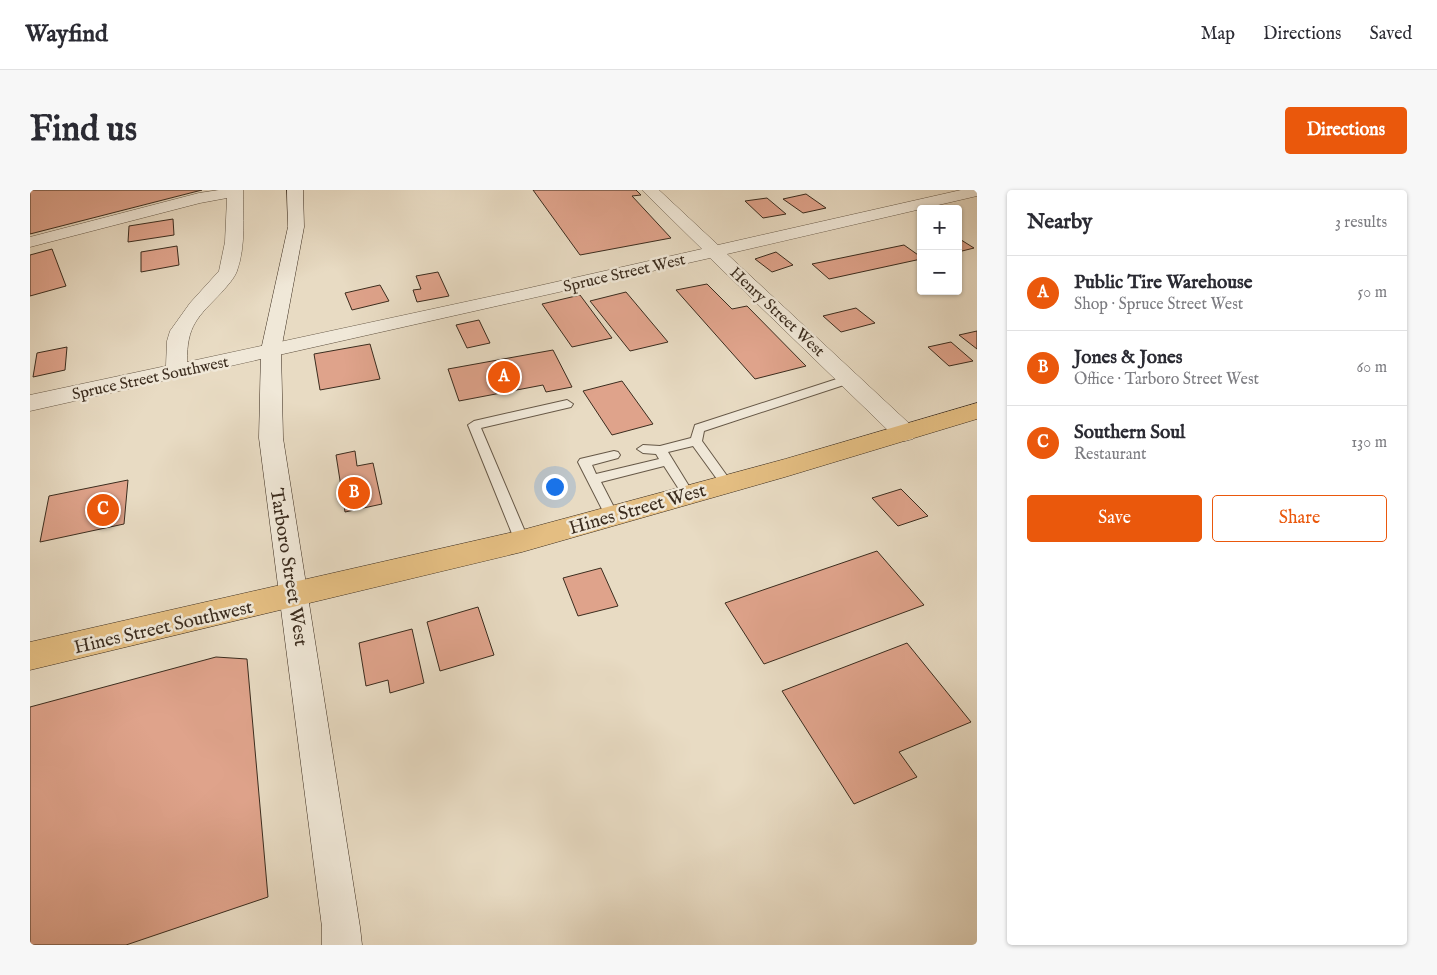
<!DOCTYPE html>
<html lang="en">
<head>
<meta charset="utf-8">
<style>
  body { margin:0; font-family:"IM FELL English",serif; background:#f7f7f7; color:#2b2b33 }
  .controls { position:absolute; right:15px; top:15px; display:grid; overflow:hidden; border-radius:5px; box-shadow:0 1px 4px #0004 }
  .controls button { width:45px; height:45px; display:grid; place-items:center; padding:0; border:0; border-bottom:1px solid #e1e1e2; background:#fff; color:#2b2b33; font:25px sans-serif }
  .you { position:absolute; left:524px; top:296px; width:18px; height:18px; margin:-12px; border:4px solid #fff; border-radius:50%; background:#1a73e8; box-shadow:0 0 0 8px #1a73e833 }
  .badge { display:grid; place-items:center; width:32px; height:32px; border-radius:50%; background:#ea580c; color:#fff; font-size:16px; font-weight:700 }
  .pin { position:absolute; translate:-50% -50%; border:2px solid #fff; box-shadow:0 1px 5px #0006 }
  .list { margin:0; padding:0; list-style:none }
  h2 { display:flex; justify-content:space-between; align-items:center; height:65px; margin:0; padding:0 20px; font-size:21px }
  h2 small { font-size:16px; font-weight:400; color:#7c7c81 }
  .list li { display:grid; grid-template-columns:32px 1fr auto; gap:15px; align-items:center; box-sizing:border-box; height:75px; padding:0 20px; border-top:1px solid #e1e1e2 }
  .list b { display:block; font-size:19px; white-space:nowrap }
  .list p { margin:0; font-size:16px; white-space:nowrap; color:#7c7c81 }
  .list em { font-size:16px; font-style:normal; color:#7c7c81 }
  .actions { display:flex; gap:10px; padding:15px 20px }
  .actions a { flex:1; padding:11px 0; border:1px solid #ea580c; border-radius:5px; text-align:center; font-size:18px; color:#ea580c }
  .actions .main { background:#ea580c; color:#fff }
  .map { position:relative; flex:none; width:947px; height:755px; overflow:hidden; border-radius:5px }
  header { display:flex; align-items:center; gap:30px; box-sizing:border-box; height:70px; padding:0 25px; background:#fff; border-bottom:1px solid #e1e1e2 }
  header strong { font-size:24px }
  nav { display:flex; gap:28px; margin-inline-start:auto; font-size:18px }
  .intro { display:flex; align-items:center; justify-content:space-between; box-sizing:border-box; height:120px; padding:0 30px }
  h1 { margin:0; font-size:35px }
  .button { padding:12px 22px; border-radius:5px; background:#ea580c; color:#fff; font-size:18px; font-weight:700 }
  main { display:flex; gap:30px; padding:0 30px }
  aside { flex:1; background:#fff; border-radius:5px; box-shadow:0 1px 4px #0004 }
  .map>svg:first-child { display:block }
  .building { fill:#dfa38b; stroke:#3b2c1e }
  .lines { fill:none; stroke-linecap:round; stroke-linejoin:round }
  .lane-casing { stroke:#665847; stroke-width:2 }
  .street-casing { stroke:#665847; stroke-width:1 }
  .secondary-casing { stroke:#3b2c1e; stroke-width:1 }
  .primary-casing { stroke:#3b2c1e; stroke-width:1 }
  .lane { fill:#f0e8d8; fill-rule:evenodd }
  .street { fill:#f0e8d8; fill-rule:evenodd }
  .secondary { fill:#f0e8d8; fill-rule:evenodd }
  .primary { fill:#e4be82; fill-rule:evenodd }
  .labels { text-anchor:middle; stroke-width:5; stroke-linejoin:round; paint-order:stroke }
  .far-street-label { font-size:16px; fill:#3b2c1e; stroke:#f0e8d8 }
  .street-label { font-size:19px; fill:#3b2c1e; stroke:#f0e8d8 }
</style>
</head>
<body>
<header>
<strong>Wayfind</strong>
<nav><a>Map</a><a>Directions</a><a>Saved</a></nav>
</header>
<div class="intro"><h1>Find us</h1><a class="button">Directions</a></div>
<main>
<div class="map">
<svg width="947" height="755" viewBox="0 0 947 755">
  <rect width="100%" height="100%" fill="#e8dbc3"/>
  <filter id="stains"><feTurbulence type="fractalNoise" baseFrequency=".004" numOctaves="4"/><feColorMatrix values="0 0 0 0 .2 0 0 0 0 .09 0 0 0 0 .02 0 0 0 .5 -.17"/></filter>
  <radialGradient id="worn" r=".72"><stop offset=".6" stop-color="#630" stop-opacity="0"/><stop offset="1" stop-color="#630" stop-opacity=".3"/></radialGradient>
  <!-- building -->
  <path class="building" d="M0 0H172L0 44Z
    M503 0H606L611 5 602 6 641 48 550 65Z
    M776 4 796 18 773 23 753 9Z
    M737 8 756 24 733 28 715 11Z
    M143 29 144 45 98 52 99 36Z
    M928 48 944 58 928 62Z
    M874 55 891 67V69L799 89 782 74Z
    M147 56 149 75 111 82V62Z
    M22 59 36 96 0 106V65Z
    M746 62 763 75 742 82 725 69Z
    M408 82 419 106 387 112 383 100 391 99 386 86Z
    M677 94 702 119 717 116 776 176 725 189 646 100Z
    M350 95 359 111 322 120 315 103Z
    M596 102 638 152 600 161 560 111Z
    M550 105 582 148 542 157 512 114Z
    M826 118 845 133 811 142 793 126Z
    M449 130 460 153 437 158 426 135Z
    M947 141V159L929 145Z
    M921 152 943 171 919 176 898 157Z
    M340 154 350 189 290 200 284 164Z
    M37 157 35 180 3 187 7 163Z
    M523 160 542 197 516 202 513 195 429 211 418 179Z
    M592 191 623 234 582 245 553 201Z
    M325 261 327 276 343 273 352 314 315 322 306 265Z
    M98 290 94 334 10 352 19 306Z
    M871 299 898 326 868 336 842 308Z
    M847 361 894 415 734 474 695 413Z
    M571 378 588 416 548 426 533 388Z
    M448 417 464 465 410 481 397 432Z
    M382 439 394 493 360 503 358 490 336 496 329 453Z
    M877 453 941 532 869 562 887 587 824 614 752 501Z
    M186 467 217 469 238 707 96 755H0V517Z"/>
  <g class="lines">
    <defs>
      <path id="lane" d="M819 185 823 186 824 189 823 192 674 241 672 251 700 290 702 293 700 296H692L663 256 638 262 662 301 664 304 662 307H654L634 276 571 292 588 325 587 329 582 330 577 329 548 272 550 269 584 261 588 262 590 265 588 268 562 275 566 284 629 269 626 264 613 263 607 259 613 255 630 256 661 248 665 235Z
        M537 210 543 214 541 217 451 238 499 351 497 355 492 356 487 355 485 351 438 235 444 231Z"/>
      <path id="street" d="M189 0H213C213 26 216 56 207 81 204 89 197 96 192 102 167 128 157 135 157 172L486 101 672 59 612 0H629L688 55 931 0H947V6L697 64 883 237 887 243 883 249 875 251 867 249 680 68 0 221V205L136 176 137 151 140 141 160 113 189 81 195 52 197 8 170 13 0 57V47L169 3Z"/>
      <path id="secondary" d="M257 0H273L274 37 251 160 253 248 330 737 332 755H292V737L229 248 231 160 258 37Z"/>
      <path id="primary" d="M947 213V229L755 287 492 362 0 480V452L492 340 755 269Z"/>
    </defs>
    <!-- lane casing -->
    <use href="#lane" class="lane-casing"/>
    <!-- street casing -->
    <use href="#street" class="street-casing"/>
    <!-- secondary casing -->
    <use href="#secondary" class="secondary-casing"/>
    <!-- primary casing -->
    <use href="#primary" class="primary-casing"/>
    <!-- lane -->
    <use href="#lane" class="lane"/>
    <!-- street -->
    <use href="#street" class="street"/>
    <!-- secondary -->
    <use href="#secondary" class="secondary"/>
    <!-- primary -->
    <use href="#primary" class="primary"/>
  </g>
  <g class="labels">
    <!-- far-street labels -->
    <g class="far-street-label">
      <text transform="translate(594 82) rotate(-13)" y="6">Spruce Street West</text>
      <text transform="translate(748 121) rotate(43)" y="6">Henry Street West</text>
      <text transform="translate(120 187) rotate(-12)" y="6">Spruce Street Southwest</text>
    </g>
    <!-- street labels -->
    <g class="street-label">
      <text transform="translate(607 318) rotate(-16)" y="7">Hines Street West</text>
      <text transform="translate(260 377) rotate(81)" y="7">Tarboro Street West</text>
      <text transform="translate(133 436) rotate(-13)" y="7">Hines Street Southwest</text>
    </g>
  </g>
  <rect width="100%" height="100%" filter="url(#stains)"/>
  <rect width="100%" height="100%" fill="url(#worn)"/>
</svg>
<div class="controls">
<button>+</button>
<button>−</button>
</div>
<div class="you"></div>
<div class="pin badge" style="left:474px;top:187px">A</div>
<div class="pin badge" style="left:324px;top:303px">B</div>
<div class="pin badge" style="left:73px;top:320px">C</div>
</div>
<aside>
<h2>Nearby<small>3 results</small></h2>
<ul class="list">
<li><span class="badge">A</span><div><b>Public Tire Warehouse</b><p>Shop · Spruce Street West</p></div><em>50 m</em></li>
<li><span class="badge">B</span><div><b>Jones &amp; Jones</b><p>Office · Tarboro Street West</p></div><em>60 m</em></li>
<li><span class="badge">C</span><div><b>Southern Soul</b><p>Restaurant</p></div><em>130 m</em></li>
</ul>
<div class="actions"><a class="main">Save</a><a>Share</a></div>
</aside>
</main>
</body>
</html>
